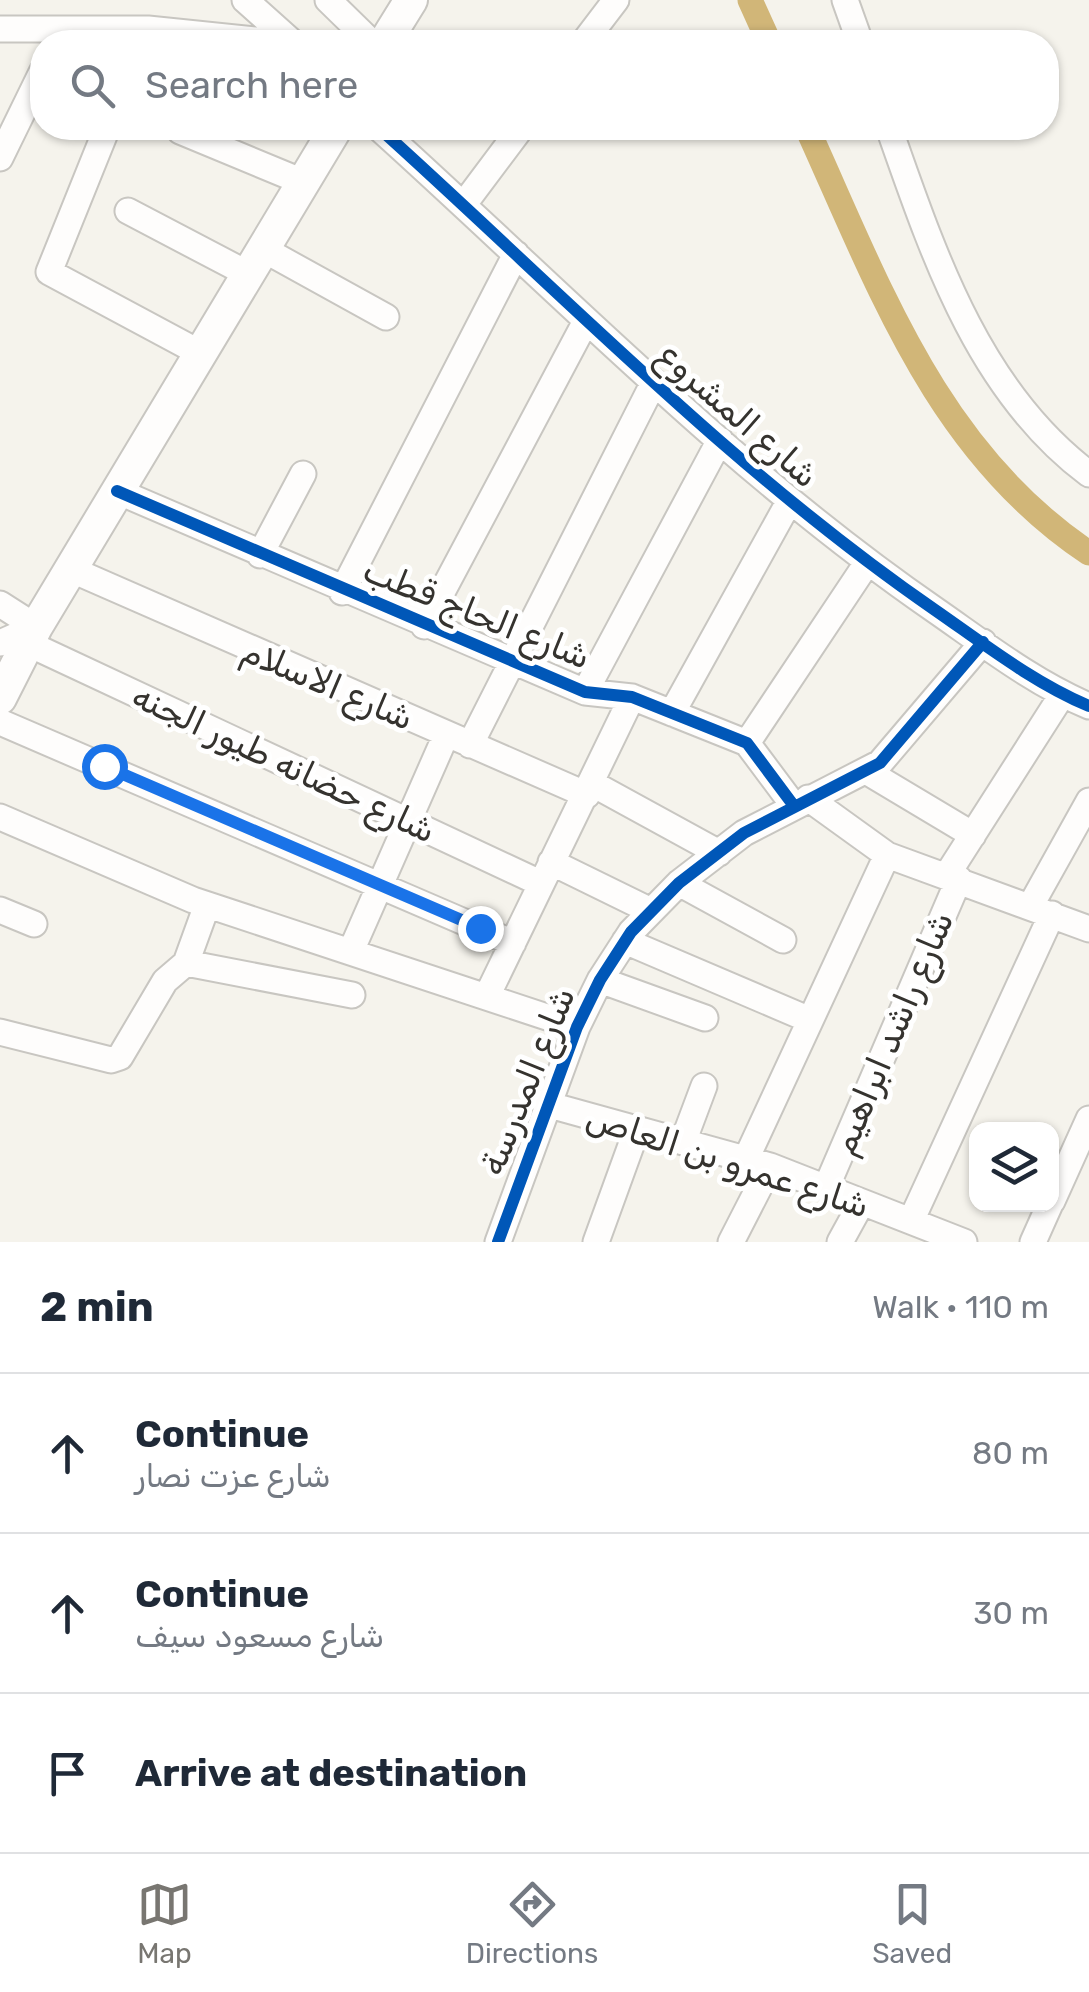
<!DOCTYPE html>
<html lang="en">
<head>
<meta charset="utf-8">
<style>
  body { margin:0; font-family:Rubik,"Noto Naskh Arabic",sans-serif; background:#f2f2f3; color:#1f2937 }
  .controls { position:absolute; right:30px; bottom:30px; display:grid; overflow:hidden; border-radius:20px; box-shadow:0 2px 8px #0004 }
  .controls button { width:90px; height:90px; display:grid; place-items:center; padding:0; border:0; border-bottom:2px solid #e0e1e3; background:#fff; color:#1f2937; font:50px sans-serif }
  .stop { position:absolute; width:30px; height:30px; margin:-22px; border:8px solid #1a73e8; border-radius:50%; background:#fff }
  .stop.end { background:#1a73e8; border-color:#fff; box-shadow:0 2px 10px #0008 }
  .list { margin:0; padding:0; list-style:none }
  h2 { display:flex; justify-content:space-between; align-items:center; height:130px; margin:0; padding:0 40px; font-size:42px }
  h2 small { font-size:32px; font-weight:400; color:#747a83 }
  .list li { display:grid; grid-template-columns:65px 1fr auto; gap:30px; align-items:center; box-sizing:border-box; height:160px; padding:0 40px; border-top:2px solid #e0e1e3 }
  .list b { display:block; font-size:38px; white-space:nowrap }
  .list p { margin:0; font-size:32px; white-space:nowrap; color:#747a83 }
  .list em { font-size:32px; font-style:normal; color:#747a83 }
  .icon { flex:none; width:55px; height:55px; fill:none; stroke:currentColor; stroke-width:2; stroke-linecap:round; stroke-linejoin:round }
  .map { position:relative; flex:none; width:1089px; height:1242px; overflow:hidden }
  .search { position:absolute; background:#fff; box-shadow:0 2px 8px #0004; left:30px; right:30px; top:30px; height:110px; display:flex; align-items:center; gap:25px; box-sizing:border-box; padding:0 35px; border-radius:40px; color:#747a83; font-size:38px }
  .sheet { height:610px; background:#fff }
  nav { display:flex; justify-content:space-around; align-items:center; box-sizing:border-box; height:140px; border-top:2px solid #e0e1e3; background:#fff; font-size:28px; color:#747a83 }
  nav a { display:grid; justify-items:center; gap:5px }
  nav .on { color:#787671 }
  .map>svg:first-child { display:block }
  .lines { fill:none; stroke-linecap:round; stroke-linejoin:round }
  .canal { stroke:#d1b678; stroke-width:25 }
  .street-casing { stroke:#c8c6c1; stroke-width:29 }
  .secondary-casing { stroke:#c8c6c1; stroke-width:36 }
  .street { stroke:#fefdfc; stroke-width:25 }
  .secondary { stroke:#fefdfc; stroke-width:32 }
  .cycleway-casing { stroke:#fff; stroke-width:19 }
  .cycleway { stroke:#0057b8; stroke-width:12 }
  .route { stroke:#1a73e8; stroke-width:12 }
  .labels { text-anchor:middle; stroke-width:10; stroke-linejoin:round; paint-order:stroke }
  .street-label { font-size:35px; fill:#35332f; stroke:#fff }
</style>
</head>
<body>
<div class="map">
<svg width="1089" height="1242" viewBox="0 0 1089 1242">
  <rect width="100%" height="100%" fill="#f5f3ec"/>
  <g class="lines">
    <!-- canal -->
    <path class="canal" d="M750 0 769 42
      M807 128C879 286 937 452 1089 553"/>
    <defs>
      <path id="street" d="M245 0 292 42
        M328 0 371 42
        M845 0 860 42
        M0 29H148L276 42
        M584 42 616 0
        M107 128 49 272 200 353
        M379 128C561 292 732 470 935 610 984 644 1034 683 1089 706
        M889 128C933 253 978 391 1089 474
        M180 131 303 182
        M0 158 42 72
        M464 204 521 128
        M128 211 248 274
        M263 249 386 317
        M117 491 585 692 632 697 747 743 794 806
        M260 555 303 474
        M70 569 587 795
        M342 592 516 254
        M0 604 36 627
        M424 626 586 321
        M0 643 36 627
        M27 643 540 883
        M585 692 720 440
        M672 713 789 502
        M0 722 513 943
        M747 743 867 563
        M470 745 654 382
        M866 771 973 835
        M593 784 719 853
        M808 798 887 855 1089 929
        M0 817 193 900 577 1027
        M551 862 651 911
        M947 875 1062 695
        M679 883 783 940
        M1031 905 1089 801
        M0 910 34 924
        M625 941 810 1020
        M351 951 446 735
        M186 963 207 905
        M600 980 705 1018
        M487 996 632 697
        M0 1032 111 1060 120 1057 165 981 186 963 352 995
        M546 1104 770 1166 964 1242
        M683 1142 704 1086
        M746 1159 887 855
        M826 1188 959 879
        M1052 1201 1089 1119
        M911 1221 1052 914
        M498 1242 577 1027 600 980 631 932 679 883 744 833 880 763 983 642
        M596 1242 637 1129
        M731 1242 770 1166
        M840 1242 862 1202
        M1033 1242 1050 1204"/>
      <path id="secondary" d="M385 42 411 0
        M0 698 36 627 336 128"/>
    </defs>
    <!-- street casing -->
    <use href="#street" class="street-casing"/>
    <!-- secondary casing -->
    <use href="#secondary" class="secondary-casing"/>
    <!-- street -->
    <use href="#street" class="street"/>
    <!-- secondary -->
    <use href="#secondary" class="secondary"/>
    <defs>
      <path id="cycleway" d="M379 128C561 292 732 470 935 610 984 644 1034 683 1089 706
        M117 491 585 692 632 697 747 743 794 806
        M498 1242 577 1027 600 980 631 932 679 883 744 833 880 763 983 642"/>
    </defs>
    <!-- cycleway casing -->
    <use href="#cycleway" class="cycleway-casing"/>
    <!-- cycleway -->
    <use href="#cycleway" class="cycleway"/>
  </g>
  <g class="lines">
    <!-- route -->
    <path class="route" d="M104 766 480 928"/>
  </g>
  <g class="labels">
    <!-- street labels -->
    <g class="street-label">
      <text transform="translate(738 415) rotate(41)" y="12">شارع المشروع</text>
      <text transform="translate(477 613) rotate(22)" y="12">شارع الحاج قطب</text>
      <text transform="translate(328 684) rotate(23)" y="12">شارع الاسلام</text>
      <text transform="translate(284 763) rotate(25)" y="12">شارع حضانه طيور الجنه</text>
      <text transform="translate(892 1033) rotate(-67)" y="12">شارع راشد ابراهيم</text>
      <text transform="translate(527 1081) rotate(-68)" y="12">شارع المدرسة</text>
      <text transform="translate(728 1161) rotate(18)" y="12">شارع عمرو بن العاص</text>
    </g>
  </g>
</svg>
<div class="controls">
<button><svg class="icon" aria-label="layers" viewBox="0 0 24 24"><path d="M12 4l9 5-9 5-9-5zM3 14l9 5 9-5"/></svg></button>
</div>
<div class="stop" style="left:104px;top:766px"></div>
<div class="stop end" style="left:480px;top:928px"></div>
<div class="search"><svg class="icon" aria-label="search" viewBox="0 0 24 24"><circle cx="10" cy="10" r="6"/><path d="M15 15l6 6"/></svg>Search here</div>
</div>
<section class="sheet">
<h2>2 min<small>Walk · 110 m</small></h2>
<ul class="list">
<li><svg class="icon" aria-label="ahead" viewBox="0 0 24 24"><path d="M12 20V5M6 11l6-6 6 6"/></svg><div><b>Continue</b><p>شارع عزت نصار</p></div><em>80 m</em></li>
<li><svg class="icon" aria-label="ahead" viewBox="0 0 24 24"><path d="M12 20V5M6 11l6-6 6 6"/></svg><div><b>Continue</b><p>شارع مسعود سيف</p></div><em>30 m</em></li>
<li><svg class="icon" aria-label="arrive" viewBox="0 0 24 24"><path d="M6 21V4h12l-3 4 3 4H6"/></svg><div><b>Arrive at destination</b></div></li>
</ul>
</section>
<nav>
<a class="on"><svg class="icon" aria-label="map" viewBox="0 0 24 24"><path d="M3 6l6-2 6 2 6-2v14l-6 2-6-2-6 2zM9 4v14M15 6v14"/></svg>Map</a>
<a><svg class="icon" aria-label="directions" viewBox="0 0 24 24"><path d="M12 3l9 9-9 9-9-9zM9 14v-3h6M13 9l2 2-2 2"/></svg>Directions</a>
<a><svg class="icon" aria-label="saved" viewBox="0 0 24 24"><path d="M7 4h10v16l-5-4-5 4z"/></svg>Saved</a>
</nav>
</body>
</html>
